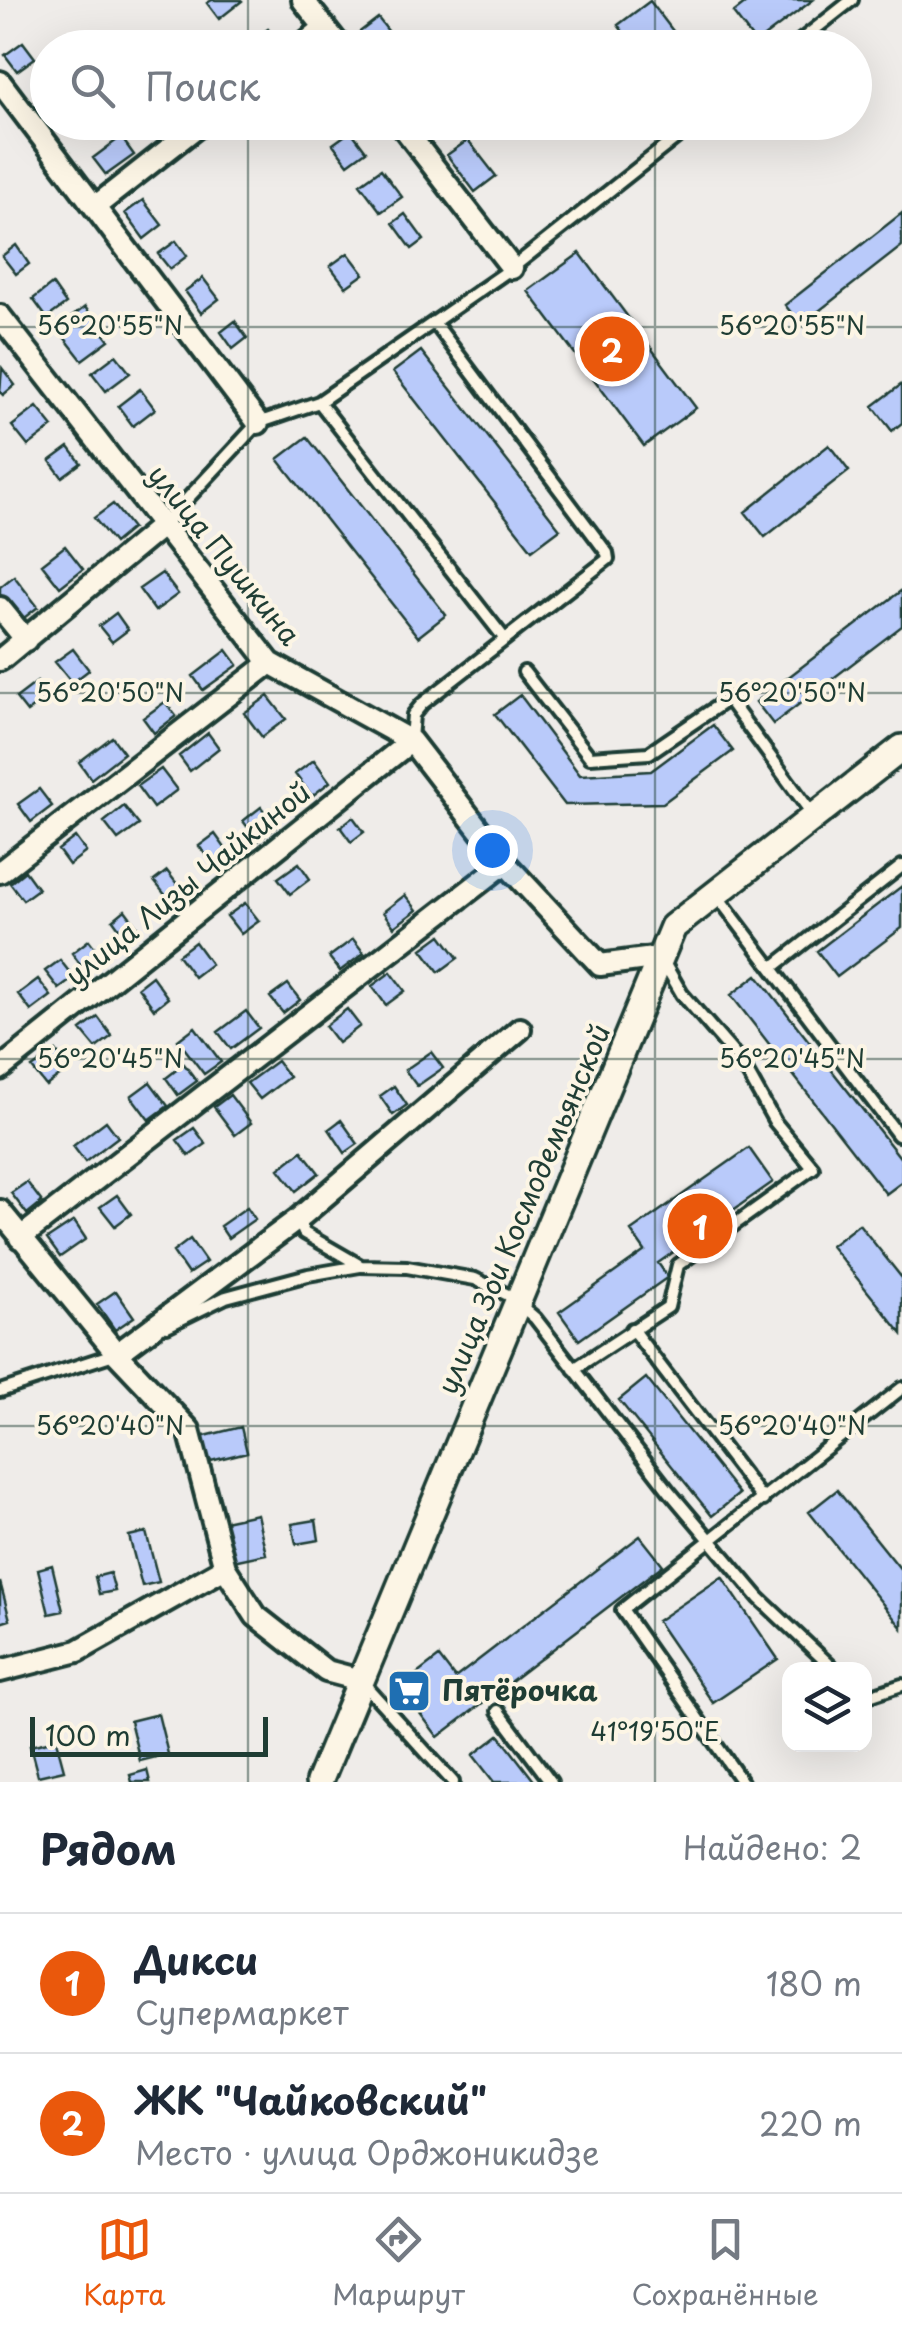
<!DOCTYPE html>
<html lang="ru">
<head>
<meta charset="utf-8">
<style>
  body { margin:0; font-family:"Playpen Sans",sans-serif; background:#f2f2f3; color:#1f2937 }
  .controls { position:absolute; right:30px; bottom:30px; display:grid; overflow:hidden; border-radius:20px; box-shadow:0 10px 40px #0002 }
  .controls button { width:90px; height:90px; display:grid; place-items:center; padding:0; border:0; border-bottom:2px solid #e0e1e3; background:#fff; color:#1f2937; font:50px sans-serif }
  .scale { position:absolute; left:30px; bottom:25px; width:238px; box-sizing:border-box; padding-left:10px; border:5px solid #1f3d34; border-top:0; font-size:28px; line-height:35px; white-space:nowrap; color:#1f3d34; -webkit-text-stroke:8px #fcf5e5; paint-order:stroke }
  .you { position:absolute; left:492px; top:850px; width:35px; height:35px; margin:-25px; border:8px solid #fff; border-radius:50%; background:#1a73e8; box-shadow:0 0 0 15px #1a73e833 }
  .badge { display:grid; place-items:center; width:65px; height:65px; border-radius:50%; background:#ea580c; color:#fff; font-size:32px; font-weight:700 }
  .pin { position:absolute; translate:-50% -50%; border:5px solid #fff; box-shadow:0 2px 10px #0006 }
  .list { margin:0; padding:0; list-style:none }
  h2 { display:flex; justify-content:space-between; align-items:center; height:130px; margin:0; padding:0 40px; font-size:42px }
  h2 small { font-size:32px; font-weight:400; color:#747a83 }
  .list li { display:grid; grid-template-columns:65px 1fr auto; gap:30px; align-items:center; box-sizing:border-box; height:140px; padding:0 40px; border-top:2px solid #e0e1e3 }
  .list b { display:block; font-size:38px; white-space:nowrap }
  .list p { margin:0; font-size:32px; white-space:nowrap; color:#747a83 }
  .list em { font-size:32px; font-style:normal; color:#747a83 }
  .icon { flex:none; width:55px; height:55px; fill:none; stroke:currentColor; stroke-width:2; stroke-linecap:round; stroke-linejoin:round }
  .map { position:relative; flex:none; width:902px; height:1782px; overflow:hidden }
  .search { position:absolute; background:#fff; box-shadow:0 10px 40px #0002; left:30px; right:30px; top:30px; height:110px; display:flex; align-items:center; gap:25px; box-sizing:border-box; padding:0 35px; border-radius:55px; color:#747a83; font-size:38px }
  .sheet { height:410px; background:#fff }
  nav { display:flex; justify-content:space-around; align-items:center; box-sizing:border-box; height:140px; border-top:2px solid #e0e1e3; background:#fff; font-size:28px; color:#747a83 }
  nav a { display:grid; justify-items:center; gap:5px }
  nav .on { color:#ea580c }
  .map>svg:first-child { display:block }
  .building { fill:#b9cafa; stroke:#1f3d34; stroke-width:2.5 }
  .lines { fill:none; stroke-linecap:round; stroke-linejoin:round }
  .service-casing { stroke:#1f3d34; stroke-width:18 }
  .minor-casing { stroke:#1f3d34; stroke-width:28 }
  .tertiary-casing { stroke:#1f3d34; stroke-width:32 }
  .service { stroke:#fcf5e5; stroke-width:10 }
  .minor { stroke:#fcf5e5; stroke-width:20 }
  .tertiary { stroke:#fcf5e5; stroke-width:25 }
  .ticks { fill:none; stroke:#1f3d34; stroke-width:2.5; stroke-opacity:0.45 }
  .labels { text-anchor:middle; stroke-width:8; stroke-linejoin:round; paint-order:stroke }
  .street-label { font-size:28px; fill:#1f3d34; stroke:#fcf5e5 }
  .poi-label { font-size:28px; font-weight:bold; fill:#1f3d34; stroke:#fcf5e5; text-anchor:start }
  .ticks-label { font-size:25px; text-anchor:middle; fill:#1f3d34; stroke:#fcf5e5; stroke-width:8; stroke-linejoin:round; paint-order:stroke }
</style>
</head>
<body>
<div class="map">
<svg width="902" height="1782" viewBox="0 0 902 1782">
  <rect width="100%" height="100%" fill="#efece9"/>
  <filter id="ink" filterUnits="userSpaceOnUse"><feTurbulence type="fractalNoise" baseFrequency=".01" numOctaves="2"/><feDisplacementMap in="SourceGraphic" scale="20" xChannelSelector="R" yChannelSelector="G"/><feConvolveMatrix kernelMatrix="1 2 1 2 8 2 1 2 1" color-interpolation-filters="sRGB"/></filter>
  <g filter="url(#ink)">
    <!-- building -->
    <path class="building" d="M212 0H241L242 1 219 19 207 3Z
      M750 0H813L756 43 733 13Z
      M650 1 686 48H635L618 25Z
      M378 18 392 36 376 48H367L357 34Z
      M268 29 280 44 275 48H249L247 44Z
      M23 42 35 58 17 71 5 55Z
      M351 131 366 151 348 164 333 144Z
      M121 137 134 155 106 175 93 158Z
      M468 140 496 176 475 192 447 155Z
      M381 169 402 197 381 212 360 184Z
      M143 200 162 225 144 239 125 213Z
      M902 213V246L801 325 785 305Z
      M405 214 424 240 412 249 393 223Z
      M176 241 187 256 170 269 158 254Z
      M16 245 29 264 16 274 2 256Z
      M348 253 364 274 346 287 330 266Z
      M580 253 696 408 644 446 528 291Z
      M203 278 219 299 201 313 185 291Z
      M52 284 66 304 47 318 33 299Z
      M85 307 109 340 82 360 57 328Z
      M235 321 247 338 233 349 221 332Z
      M421 351 560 529 532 550 393 372Z
      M116 355 130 373 106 391 92 373Z
      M2 368 15 385 3 395 0 392Z
      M902 384V423L892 431 873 406Z
      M140 389 155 409 133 426 118 406Z
      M37 407 53 427 28 446 12 426Z
      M307 437 446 615 418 637 278 459Z
      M829 445 849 471 765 537 745 512Z
      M69 447 81 463 62 477 50 461Z
      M113 504 132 528 114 543 94 518Z
      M65 546 83 569 60 587 42 564Z
      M162 573 178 594 155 611 139 589Z
      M14 576 38 607 20 621 0 595V587Z
      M902 590V626L773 724 756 702Z
      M116 613 128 630 112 642 99 626Z
      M73 649 89 670 72 683 55 662Z
      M227 650 238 665 203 690 193 676Z
      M37 682 48 697 27 712 16 698Z
      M520 695 580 775 651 771 713 725 733 751 663 803 565 805 495 714Z
      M268 696 286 719 262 737 244 713Z
      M165 702 176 716 154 733 143 718Z
      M208 733 219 748 190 771 179 756Z
      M112 737 124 753 91 779 79 762Z
      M314 760 330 782 312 796 295 774Z
      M161 769 177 790 153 808 137 786Z
      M39 789 52 806 31 822 18 804Z
      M124 806 139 825 118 840 104 822Z
      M261 807 276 827 258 841 243 821Z
      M353 817 364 832 351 842 340 827Z
      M215 834 233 859 218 871 199 846Z
      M75 837 86 852 69 865 58 850Z
      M299 863 310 879 290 894 278 878Z
      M25 871 38 889 23 900 10 883Z
      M167 871 184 893 171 902 154 881Z
      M902 886V928L837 977 817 951Z
      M405 895 417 910 394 927 383 912Z
      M245 903 259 921 241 934 227 916Z
      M125 910 139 929 126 938 113 920Z
      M441 935 458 958 439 972 422 949Z
      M353 939 364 953 340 971 329 957Z
      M89 940 102 957 84 970 72 953Z
      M195 942 211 964 194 977 178 955Z
      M60 960 74 978 59 989 45 971Z
      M391 972 405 991 386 1005 372 986Z
      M757 975 902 1160V1182L886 1194 731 995Z
      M152 976 168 998 154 1009 138 987Z
      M38 979 51 996 31 1011 18 994Z
      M288 984 300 1000 283 1013 270 997Z
      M347 1009 360 1026 338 1043 325 1026Z
      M246 1011 259 1028 231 1049 218 1032Z
      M98 1017 112 1036 96 1048 81 1030Z
      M195 1027 221 1062 204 1074 178 1040Z
      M56 1051 69 1069 46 1086 32 1068Z
      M431 1052 443 1068 417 1086 405 1070Z
      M277 1061 289 1077 260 1099 247 1083Z
      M184 1064 197 1081 178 1095 166 1078Z
      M150 1082 168 1106 149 1120 131 1096Z
      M394 1086 407 1105 393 1115 380 1096Z
      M230 1095 251 1123 235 1135 214 1107Z
      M341 1120 358 1144 345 1153 329 1129Z
      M106 1121 118 1137 85 1162 73 1146Z
      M194 1128 206 1144 189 1156 177 1140Z
      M749 1148 773 1182 658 1263 668 1277 579 1340 559 1312 645 1251 631 1231Z
      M302 1151 319 1173 296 1191 279 1169Z
      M27 1182 42 1202 27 1214 11 1193Z
      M117 1195 131 1214 115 1226 100 1207Z
      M247 1207 255 1219 228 1238 220 1226Z
      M74 1221 86 1239 60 1257 47 1239Z
      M859 1224 902 1278V1334L831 1246Z
      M190 1239 206 1262 188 1274 173 1252Z
      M116 1291 134 1317 115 1330 97 1304Z
      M646 1378 739 1494 712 1516 619 1400Z
      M241 1427 247 1452 207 1462 201 1437Z
      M837 1490 902 1571V1628L809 1512Z
      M257 1514 266 1554 233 1561 224 1521Z
      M316 1520 319 1540 296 1544 292 1524Z
      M146 1532 159 1582 142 1586 129 1536Z
      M640 1536 663 1565 438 1737 400 1687 439 1657 455 1678Z
      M52 1565 63 1611 49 1614 38 1569Z
      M110 1573 115 1591 99 1594 95 1577Z
      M722 1577 778 1659 713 1703 657 1621Z
      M0 1582 10 1620 0 1623Z
      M158 1714 168 1754 140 1761 130 1721Z
      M499 1735 535 1782H494L473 1755Z
      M56 1740 64 1770 38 1776 30 1746Z
      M147 1770 150 1782H132L130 1775Z"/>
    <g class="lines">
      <defs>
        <path id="service" d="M791 48 852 0
          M319 402 504 638
          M163 525 258 423 319 402 512 268 696 122
          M524 672 590 757 649 753 728 699 813 815
          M411 739 413 715 422 704 608 559 607 553 434 322
          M715 893 898 1135
          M772 968 902 866
          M298 1219 304 1233 361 1266 407 1267 475 1279 508 1295 535 1318 669 1491 759 1598 835 1670
          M167 1326 226 1297 308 1275 360 1266
          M632 1329 763 1500
          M574 1369 668 1307 678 1265 813 1168 775 1122 742 1063 682 994 663 961
          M0 1391 117 1353
          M364 1684 453 1782
          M864 1690 872 1695 902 1685
          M498 1711 551 1782
          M742 1782 622 1610 902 1388"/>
        <path id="minor" d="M303 0 341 48
          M299 48 325 27
          M0 82 258 423
          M399 122 512 268
          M96 206 203 122
          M0 316 270 663 411 741 505 863 600 965 661 957
          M0 608 26 640
          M0 660 163 525
          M0 872 270 663
          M0 1069 411 741
          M0 1211 117 1354 189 1430 225 1568 256 1616 326 1671 360 1680
          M20 1238 505 863
          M117 1354 298 1219 520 1029
          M0 1671 78 1651 225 1568"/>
        <path id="tertiary" d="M319 1782 673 927 902 748"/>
      </defs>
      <!-- service casing -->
      <use href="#service" class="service-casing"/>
      <!-- minor casing -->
      <use href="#minor" class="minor-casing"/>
      <!-- tertiary casing -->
      <use href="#tertiary" class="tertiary-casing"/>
      <!-- service -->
      <use href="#service" class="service"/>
      <!-- minor -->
      <use href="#minor" class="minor"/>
      <!-- tertiary -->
      <use href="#tertiary" class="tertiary"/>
    </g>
  </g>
  <!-- ticks -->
  <path class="ticks" d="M248 0V48M655 0V48M248 122V1782M655 122V1782M0 327H902M0 693H902M0 1059H902M0 1426H902"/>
  <!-- icons -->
  <defs>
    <symbol id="supermarket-square" viewBox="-11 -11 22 22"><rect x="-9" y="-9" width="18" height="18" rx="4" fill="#1f6fb2" stroke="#fcf5e5"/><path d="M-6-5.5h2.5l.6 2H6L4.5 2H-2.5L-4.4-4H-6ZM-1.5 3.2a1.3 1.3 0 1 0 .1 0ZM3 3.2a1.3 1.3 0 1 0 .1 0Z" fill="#fff"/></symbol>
  </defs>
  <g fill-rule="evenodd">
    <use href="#supermarket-square" x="384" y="1666" width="50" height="50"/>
  </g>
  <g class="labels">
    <!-- street labels -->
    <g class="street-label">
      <text transform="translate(224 555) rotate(51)" y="10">улица Пушкина</text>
      <text transform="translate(188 884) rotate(-39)" y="10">улица Лизы Чайкиной</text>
      <text transform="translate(524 1209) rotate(-67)" y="10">улица Зои Космодемьянской</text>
    </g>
    <!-- poi labels -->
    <g class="poi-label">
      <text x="442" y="1701">Пятёрочка</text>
    </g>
  </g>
  <g class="ticks-label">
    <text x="110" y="335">56°20'55"N</text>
    <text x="792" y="335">56°20'55"N</text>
    <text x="110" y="702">56°20'50"N</text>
    <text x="792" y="702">56°20'50"N</text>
    <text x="110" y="1068">56°20'45"N</text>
    <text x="792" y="1068">56°20'45"N</text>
    <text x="110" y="1435">56°20'40"N</text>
    <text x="792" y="1435">56°20'40"N</text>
    <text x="655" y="1741">41°19'50"E</text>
  </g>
</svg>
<div class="controls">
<button><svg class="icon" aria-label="layers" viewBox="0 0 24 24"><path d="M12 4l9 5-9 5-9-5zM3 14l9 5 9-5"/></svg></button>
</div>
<div class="scale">100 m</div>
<div class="you"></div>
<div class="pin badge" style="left:700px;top:1226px">1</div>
<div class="pin badge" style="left:612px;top:349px">2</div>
<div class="search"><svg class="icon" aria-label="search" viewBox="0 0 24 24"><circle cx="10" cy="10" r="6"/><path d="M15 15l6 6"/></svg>Поиск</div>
</div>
<section class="sheet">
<h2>Рядом<small>Найдено: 2</small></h2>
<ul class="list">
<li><span class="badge">1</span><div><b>Дикси</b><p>Супермаркет</p></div><em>180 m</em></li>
<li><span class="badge">2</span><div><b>ЖК &quot;Чайковский&quot;</b><p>Место · улица Орджоникидзе</p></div><em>220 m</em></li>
</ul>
</section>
<nav>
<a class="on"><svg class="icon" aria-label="map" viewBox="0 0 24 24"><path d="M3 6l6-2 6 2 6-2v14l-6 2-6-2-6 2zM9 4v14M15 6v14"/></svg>Карта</a>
<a><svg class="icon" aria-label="directions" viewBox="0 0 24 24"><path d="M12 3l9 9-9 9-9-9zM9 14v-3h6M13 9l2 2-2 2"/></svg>Маршрут</a>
<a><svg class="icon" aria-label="saved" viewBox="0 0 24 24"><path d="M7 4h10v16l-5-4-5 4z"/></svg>Сохранённые</a>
</nav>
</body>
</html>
